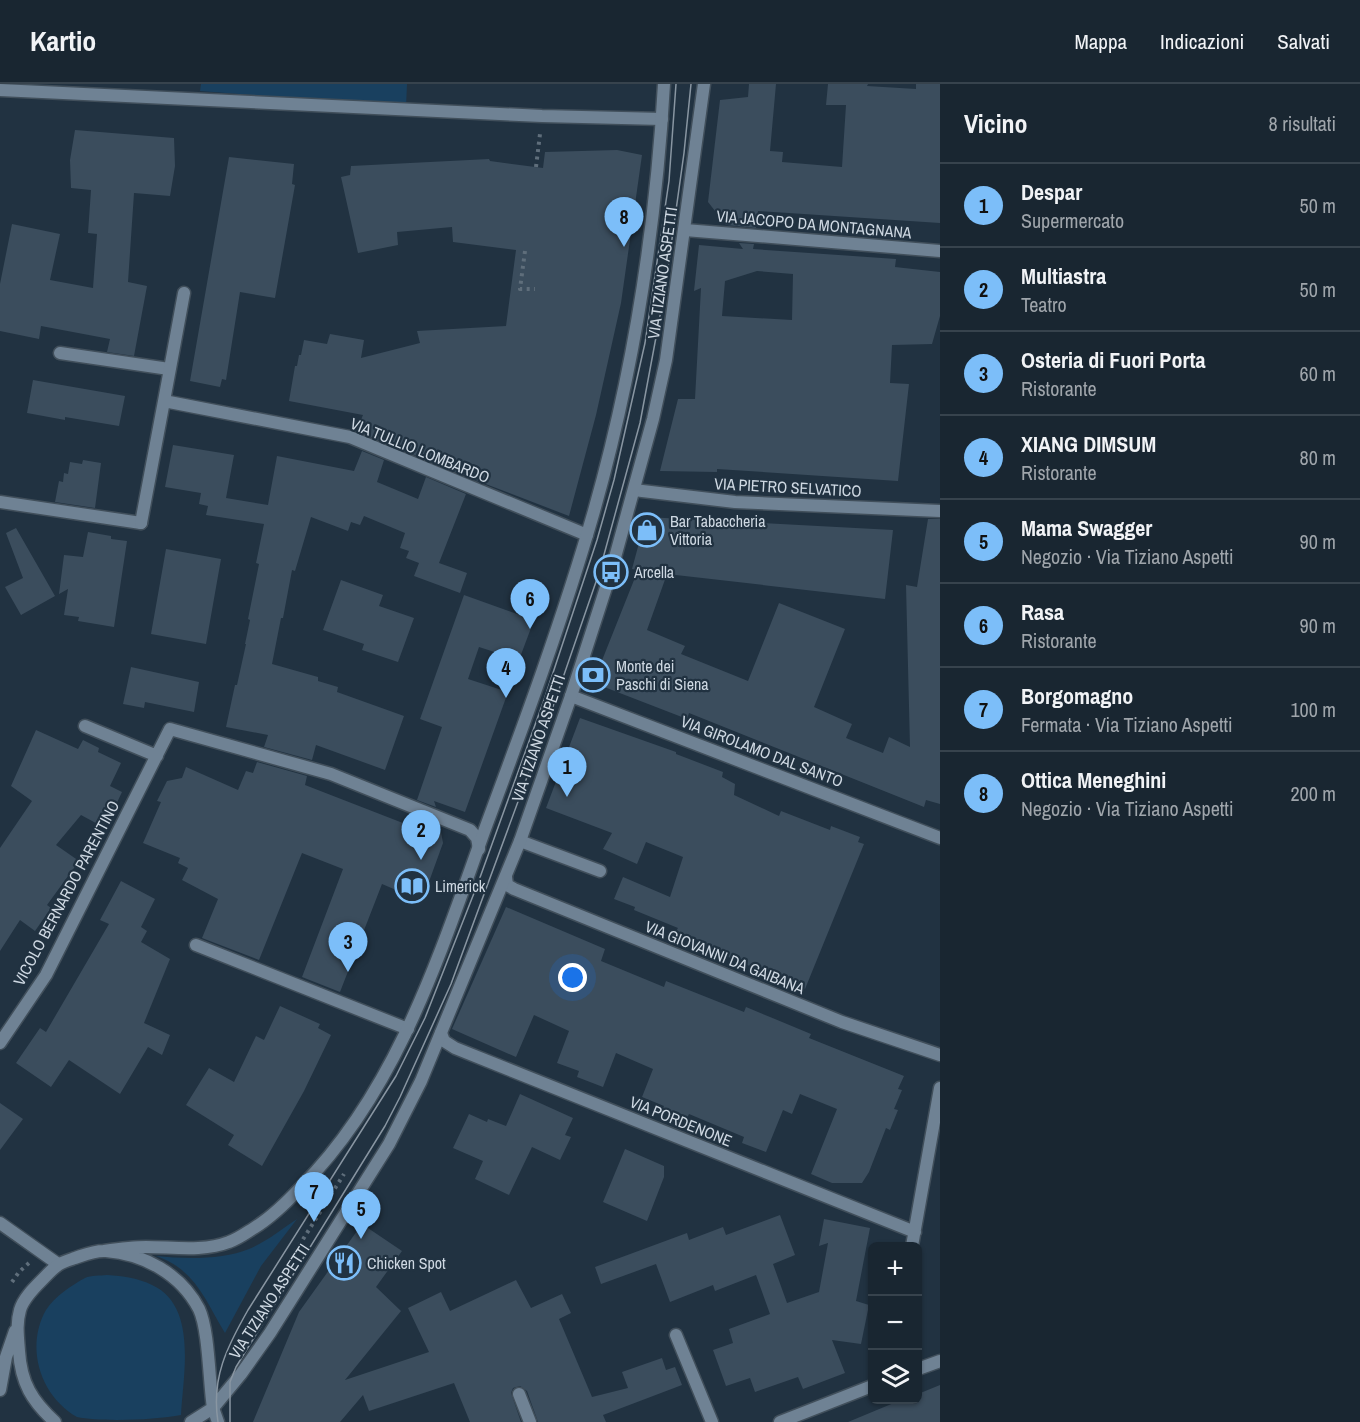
<!DOCTYPE html>
<html lang="it">
<head>
<meta charset="utf-8">
<style>
  body { margin:0; font-family:"Archivo Narrow",sans-serif; background:#26323d; color:#f1f3f6 }
  .controls { position:absolute; right:18px; bottom:18px; display:grid; overflow:hidden; border-radius:9px; box-shadow:0 2px 4px #0004 }
  .controls button { width:54px; height:54px; display:grid; place-items:center; padding:0; border:0; border-bottom:2px solid #37434d; background:#192631; color:#f1f3f6; font:30px sans-serif }
  .you { position:absolute; left:573px; top:894px; width:21px; height:21px; margin:-15px; border:4px solid #fff; border-radius:50%; background:#1a73e8; box-shadow:0 0 0 9px #1a73e833 }
  .badge { display:grid; place-items:center; width:39px; height:39px; border-radius:50%; background:#7cbef9; color:#111; font-size:20px; font-weight:700 }
  .pin { position:absolute; translate:-50% -50px; filter:drop-shadow(0 2px 3px #0008) }
  .pin::after { content:''; position:absolute; top:32px; width:21px; height:18px; background:inherit; clip-path:polygon(0 0,100% 0,50% 100%) }
  .list { margin:0; padding:0; list-style:none }
  h2 { display:flex; justify-content:space-between; align-items:center; height:78px; margin:0; padding:0 24px; font-size:26px }
  h2 small { font-size:20px; font-weight:400; color:#9fa5ab }
  .list li { display:grid; grid-template-columns:39px 1fr auto; gap:18px; align-items:center; box-sizing:border-box; height:84px; padding:0 24px; border-top:2px solid #37434d }
  .list b { display:block; font-size:22px; white-space:nowrap }
  .list p { margin:0; font-size:20px; white-space:nowrap; color:#9fa5ab }
  .list em { font-size:20px; font-style:normal; color:#9fa5ab }
  .icon { flex:none; width:33px; height:33px; fill:none; stroke:currentColor; stroke-width:2; stroke-linecap:round; stroke-linejoin:round }
  .map { position:relative; flex:none; width:940px; height:1338px; overflow:hidden }
  header { display:flex; align-items:center; gap:36px; box-sizing:border-box; height:84px; padding:0 30px; background:#192631; border-bottom:2px solid #37434d }
  header strong { font-size:28px }
  nav { display:flex; gap:33px; margin-inline-start:auto; font-size:21px }
  main { display:flex }
  aside { flex:1; background:#192631 }
  .map>svg:first-child { display:block }
  .green { fill:#19405f }
  .building { fill:#3b4d5d; fill-rule:evenodd }
  .lines { fill:none; stroke-linecap:round; stroke-linejoin:round }
  .service-casing { stroke:#414f5b; stroke-width:15 }
  .minor-casing { stroke:#414f5b; stroke-width:15 }
  .tertiary-casing { stroke:#414f5b; stroke-width:15 }
  .path { stroke:#5f6e7b; stroke-width:4; stroke-dasharray:3 4.5; stroke-linecap:butt }
  .service { stroke:#6f8294; stroke-width:12 }
  .minor { stroke:#6f8294; stroke-width:12 }
  .tertiary { stroke:#6f8294; stroke-width:12 }
  .tram { stroke:#8996a2; stroke-width:1.5 }
  .labels { text-anchor:middle; stroke-width:4.5; stroke-linejoin:round; paint-order:stroke }
  .street-label { font-size:16px; fill:#ced8e2; stroke:#213241 }
  .poi-label { font-size:16px; fill:#ced8e2; stroke:#213241; text-anchor:start }
</style>
</head>
<body>
<header>
<strong>Kartio</strong>
<nav><a>Mappa</a><a>Indicazioni</a><a>Salvati</a></nav>
</header>
<main>
<div class="map">
<svg width="940" height="1338" viewBox="0 0 940 1338">
  <rect width="100%" height="100%" fill="#213241"/>
  <!-- green -->
  <path class="green" d="M201 0H407L406 23 200 7Z
    M297 1135 261 1182 225 1249C205 1216 195 1185 156 1172 184 1175 223 1176 249 1165 266 1158 282 1145 297 1135Z
    M107 1191C123 1192 138 1194 152 1201 198 1222 183 1291 181 1331 156 1336 100 1338 77 1333 40 1312 25 1263 46 1226 54 1213 72 1201 85 1194 91 1191 100 1192 107 1191Z"/>
  <!-- building -->
  <path class="building" d="M749 0H776L770 67 783 68 782 78 842 83 846 21H826L828 0H868L867 2 916 5V0H940V139L758 127 756 144 726 141 708 118 720 16 748 13Z
    M75 46 174 54 175 82 170 112 134 109 128 198 147 202 134 272 107 268 110 255 41 242 39 255 0 247V200L12 140 60 150 50 196 93 204 97 150 88 149 91 106 71 104 70 76Z
    M617 66 642 71 621 219 596 331 569 432 483 399 356 347 363 331 289 317 295 282H297L299 271H301L304 256 327 260 330 250 364 256 361 274 420 259 417 247 506 242 516 166 453 158 452 143 397 148 398 161 358 169 341 93 350 91 351 82 489 75 490 77 543 84 545 68Z
    M229 73 294 80 292 100 295 101 275 214 240 208 226 296 222 295 220 303 190 297Z
    M739 159 754 160 753 165 896 175 895 183 940 188V232L932 260 892 261 890 299 909 300 898 397 717 385V388L660 387 678 315H695L701 204 694 207 699 161 743 165ZM757 187 793 190 792 236 722 232 725 197Z
    M33 296 125 312 119 342 65 333V336L27 329Z
    M173 361 234 371 226 414 268 421 277 372 354 387 362 367 384 376 377 398 418 415 426 393 466 410 439 479 467 489 460 509 414 492 419 479 406 474 409 467 400 464 405 449 364 432 360 441 351 438 348 447 311 433 295 487 292 486 283 534H281L272 580 318 593V597L338 603 337 608 404 632 385 686 316 661 312 676 264 663 268 651 226 643 235 601H237L246 560H245L250 536 248 535 259 480 256 479 264 440 206 431 208 422 199 420 201 409 165 403Z
    M83 376 101 379 95 424 55 418 59 397 63 398 64 389 68 390 70 378 82 380Z
    M646 433 893 446 885 515 667 490 647 546 685 562 681 570 748 597 779 519 845 545 814 623 852 640 846 654 883 669 889 653 910 663 906 501 917 503 928 435H940V720L926 716 924 723 689 629 687 635 599 601 595 594 638 486 632 485Z
    M16 444 55 512 21 531 5 503 23 494 6 449Z
    M88 448 111 452V455L127 457 114 543 78 537 79 533 64 531 68 505 59 510 64 471 83 473Z
    M166 465 221 475 206 560 151 550Z
    M341 496 383 511 379 522 414 534 398 578 362 566 364 560 323 546Z
    M464 511 534 536 519 576 479 563 468 595 508 608 465 728 434 717 436 723 417 716 442 643 420 635Z
    M131 583 199 598 194 628 145 618 144 624 123 620Z
    M580 634 676 668V670L723 688 722 693 735 700 734 711 779 732 781 727 830 746 831 742 860 753 858 758 864 760 805 905 697 860 699 856 676 847 678 844 634 826 635 823 614 815 623 793 670 813 683 773 646 758 637 780 603 765 612 749 546 724Z
    M36 646 78 665 83 656 99 664 98 668 121 679 110 702 122 708 105 744 81 731 56 761 79 777 47 821 51 824 35 847 20 836 0 867V764L32 717 11 702Z
    M257 678 307 692 305 701 408 741 411 731 440 743 443 759 422 817 382 800 340 908 302 893 343 785 302 769 259 876 202 854 218 815 182 796 188 784 178 779 180 774 143 759 161 718 157 717 167 697 182 694 186 683 238 706 246 687 253 689Z
    M121 797 155 815 141 843 147 847 141 858 170 875 144 939 170 951 162 971 148 963 120 1010 69 976 51 1003 16 979 40 944 46 948 109 840 100 836Z
    M506 823 605 865 601 877 664 903 666 897 744 928 746 923 811 950 809 954 904 992 898 1005 902 1006 894 1025 898 1026 890 1046 886 1044 869 1088 862 1099H832L811 1090 837 1025 800 1010 792 1030 783 1026 766 1068 742 1059 744 1053 689 1030 686 1036 662 1026 664 1022 642 1013 653 985 616 969 603 1003 577 993 579 987 557 979 569 947 534 931 516 973 452 945Z
    M280 922 320 940 318 944 331 951 304 1007 262 1082 228 1061 234 1051 186 1021 209 984 234 998 256 952 264 956Z
    M520 1010 573 1034 565 1051 571 1053 560 1076 532 1063 509 1111 475 1095 483 1077 453 1064 469 1030 487 1038 488 1035 506 1042Z
    M0 1019 23 1035 0 1066Z
    M625 1065 664 1082V1093L647 1137 603 1118Z
    M780 1131 795 1171 773 1180 787 1219 819 1208 828 1159 819 1162 824 1135 870 1144 856 1217 869 1221 861 1260 832 1256 845 1289 803 1305 798 1293 755 1308 750 1294 726 1302 713 1266 733 1259 729 1245 770 1230 756 1191 715 1207 713 1201 670 1218 656 1180 601 1200 595 1183 687 1149 689 1156 723 1143 726 1151Z
    M362 1140 402 1167 376 1203 401 1227 345 1296 429 1268 408 1224 441 1208 450 1227 516 1196 531 1224 562 1210 571 1229 559 1235 592 1313 628 1304 622 1288 662 1274 666 1286 675 1283 682 1301 603 1331 606 1338H538L527 1307 520 1302 513 1304 511 1309 521 1338H470L454 1299 369 1327 363 1311 340 1338H253L299 1228Z
    M940 1301V1338H848L901 1316H918V1310Z"/>
  <g class="lines">
    <defs>
      <path id="service" d="M60 269 169 285
        M0 418 141 439
        M520 757 600 787
        M196 861 408 945
        M213 1324 218 1338"/>
      <path id="minor" d="M0 6 542 32 662 35
        M685 146 940 167
        M184 209 164 317 350 353 587 451
        M634 406 735 418 940 427
        M141 439 164 317
        M571 612 940 754
        M85 642 157 672
        M506 793 507 801 514 805 842 938 940 971
        M441 949 444 957 455 964 915 1148
        M0 959 46 891 170 645 331 690 470 746 477 754 479 765
        M0 1139 58 1180
        M912 1162 940 1004
        M676 1251 712 1338
        M918 1285 940 1277
        M519 1310 530 1338
        M780 1338 872 1302"/>
      <path id="tertiary" d="M104 1167C118 1165 132 1163 146 1163 173 1163 203 1168 229 1158 238 1155 246 1149 254 1144 272 1133 287 1118 301 1103 397 1007 440 870 485 745 524 640 563 535 594 427 633 289 656 143 664 0
        M0 1306 6 1273 15 1247
        M55 1338C32 1317 21 1299 19 1267 18 1253 16 1240 20 1226 23 1215 33 1205 41 1197 46 1192 52 1185 58 1181 62 1178 69 1176 75 1174 84 1171 95 1166 106 1167 144 1170 181 1190 199 1225 209 1246 209 1298 213 1324
        M191 1338 213 1324 241 1290 270 1249 389 1060 421 997 520 757 571 612 611 488 653 335 666 276 704 0"/>
    </defs>
    <!-- service casing -->
    <use href="#service" class="service-casing"/>
    <!-- minor casing -->
    <use href="#minor" class="minor-casing"/>
    <!-- tertiary casing -->
    <use href="#tertiary" class="tertiary-casing"/>
    <!-- path -->
    <path class="path" d="M536 83 540 50
      M525 167 520 205H535
      M288 1186 285 1184 344 1090
      M12 1198 19 1188 29 1179"/>
    <!-- service -->
    <use href="#service" class="service"/>
    <!-- minor -->
    <use href="#minor" class="minor"/>
    <!-- tertiary -->
    <use href="#tertiary" class="tertiary"/>
    <!-- tram -->
    <path class="tram" d="M218 1338C211 1294 227 1263 248 1226L396 992 425 934 478 799 544 616 597 456 614 396 645 259 669 97 676 0
      M230 1338V1298L236 1283 385 1042 400 1013 451 900 555 617 599 489 640 339 665 205 684 69 691 0"/>
  </g>
  <!-- icons -->
  <defs>
    <symbol id="shop-ring" viewBox="-11 -11 22 22"><circle r="9.5" fill="#213241" stroke="#7cbef9" stroke-width="1.5"/><path d="M-5-2.5h2.3a2.7 3.5 0 0 1 5.4 0H5L5.5 6h-11ZM-1.5-2.5h3a1.5 2.3 0 0 0-3 0Z" fill="#7cbef9"/></symbol>
    <symbol id="bus-ring" viewBox="-11 -11 22 22"><circle r="9.5" fill="#213241" stroke="#7cbef9" stroke-width="1.5"/><path d="M-5-6H5V4H4V6H2V4H-2V6H-4V4H-5ZM-3.5-4V0h7V-4ZM-3.5 1.2v1.5H-2V1.2ZM2 1.2v1.5H3.5V1.2Z" fill="#7cbef9"/></symbol>
    <symbol id="bank-ring" viewBox="-11 -11 22 22"><circle r="9.5" fill="#213241" stroke="#7cbef9" stroke-width="1.5"/><path d="M-6-4H6V4H-6ZM0-2.3a2.3 2.3 0 1 0 0 4.6a2.3 2.3 0 1 0 0-4.6Z" fill="#7cbef9"/></symbol>
    <symbol id="library-ring" viewBox="-11 -11 22 22"><circle r="9.5" fill="#213241" stroke="#7cbef9" stroke-width="1.5"/><path d="M-6-4Q-3-5.5-.7-3.5V5Q-3 3-6 4ZM6-4Q3-5.5 .7-3.5V5Q3 3 6 4Z" fill="#7cbef9"/></symbol>
    <symbol id="restaurant-ring" viewBox="-11 -11 22 22"><circle r="9.5" fill="#213241" stroke="#7cbef9" stroke-width="1.5"/><path d="M-5-6h1v4h1v-4h1v4h1v-4h1v5L-1.5 .5V6h-2V.5L-5-1ZM5-6V6H3V1.5H1.5Q1.5-4 5-6Z" fill="#7cbef9"/></symbol>
  </defs>
  <g fill-rule="evenodd">
    <use href="#shop-ring" x="628" y="427" width="38" height="38"/>
    <use href="#bus-ring" x="592" y="469" width="38" height="38"/>
    <use href="#bank-ring" x="574" y="572" width="38" height="38"/>
    <use href="#library-ring" x="393" y="783" width="38" height="38"/>
    <use href="#restaurant-ring" x="325" y="1160" width="38" height="38"/>
  </g>
  <g class="labels">
    <!-- street labels -->
    <g class="street-label">
      <text transform="translate(814 140) rotate(5)" y="6">VIA JACOPO DA MONTAGNANA</text>
      <text transform="translate(662 189) rotate(-82)" y="6">VIA TIZIANO ASPETTI</text>
      <text transform="translate(420 366) rotate(22)" y="6">VIA TULLIO LOMBARDO</text>
      <text transform="translate(788 403) rotate(3)" y="6">VIA PIETRO SELVATICO</text>
      <text transform="translate(538 654) rotate(-71)" y="6">VIA TIZIANO ASPETTI</text>
      <text transform="translate(762 667) rotate(21)" y="6">VIA GIROLAMO DAL SANTO</text>
      <text transform="translate(66 809) rotate(-62)" y="6">VICOLO BERNARDO PARENTINO</text>
      <text transform="translate(725 873) rotate(22)" y="6">VIA GIOVANNI DA GAIBANA</text>
      <text transform="translate(681 1037) rotate(22)" y="6">VIA PORDENONE</text>
      <text transform="translate(269 1217) rotate(-57)" y="6">VIA TIZIANO ASPETTI</text>
    </g>
    <!-- poi labels -->
    <g class="poi-label">
      <text x="670" y="443">Bar Tabaccheria<tspan x="670" dy="18">Vittoria</tspan></text>
      <text x="634" y="494">Arcella</text>
      <text x="616" y="588">Monte dei<tspan x="616" dy="18">Paschi di Siena</tspan></text>
      <text x="435" y="808">Limerick</text>
      <text x="367" y="1185">Chicken Spot</text>
    </g>
  </g>
</svg>
<div class="controls">
<button>+</button>
<button>−</button>
<button><svg class="icon" aria-label="layers" viewBox="0 0 24 24"><path d="M12 4l9 5-9 5-9-5zM3 14l9 5 9-5"/></svg></button>
</div>
<div class="you"></div>
<div class="pin badge" style="left:567px;top:713px">1</div>
<div class="pin badge" style="left:421px;top:776px">2</div>
<div class="pin badge" style="left:348px;top:888px">3</div>
<div class="pin badge" style="left:506px;top:614px">4</div>
<div class="pin badge" style="left:361px;top:1155px">5</div>
<div class="pin badge" style="left:530px;top:545px">6</div>
<div class="pin badge" style="left:314px;top:1138px">7</div>
<div class="pin badge" style="left:624px;top:163px">8</div>
</div>
<aside>
<h2>Vicino<small>8 risultati</small></h2>
<ul class="list">
<li><span class="badge">1</span><div><b>Despar</b><p>Supermercato</p></div><em>50 m</em></li>
<li><span class="badge">2</span><div><b>Multiastra</b><p>Teatro</p></div><em>50 m</em></li>
<li><span class="badge">3</span><div><b>Osteria di Fuori Porta</b><p>Ristorante</p></div><em>60 m</em></li>
<li><span class="badge">4</span><div><b>XIANG DIMSUM</b><p>Ristorante</p></div><em>80 m</em></li>
<li><span class="badge">5</span><div><b>Mama Swagger</b><p>Negozio · Via Tiziano Aspetti</p></div><em>90 m</em></li>
<li><span class="badge">6</span><div><b>Rasa</b><p>Ristorante</p></div><em>90 m</em></li>
<li><span class="badge">7</span><div><b>Borgomagno</b><p>Fermata · Via Tiziano Aspetti</p></div><em>100 m</em></li>
<li><span class="badge">8</span><div><b>Ottica Meneghini</b><p>Negozio · Via Tiziano Aspetti</p></div><em>200 m</em></li>
</ul>
</aside>
</main>
</body>
</html>
